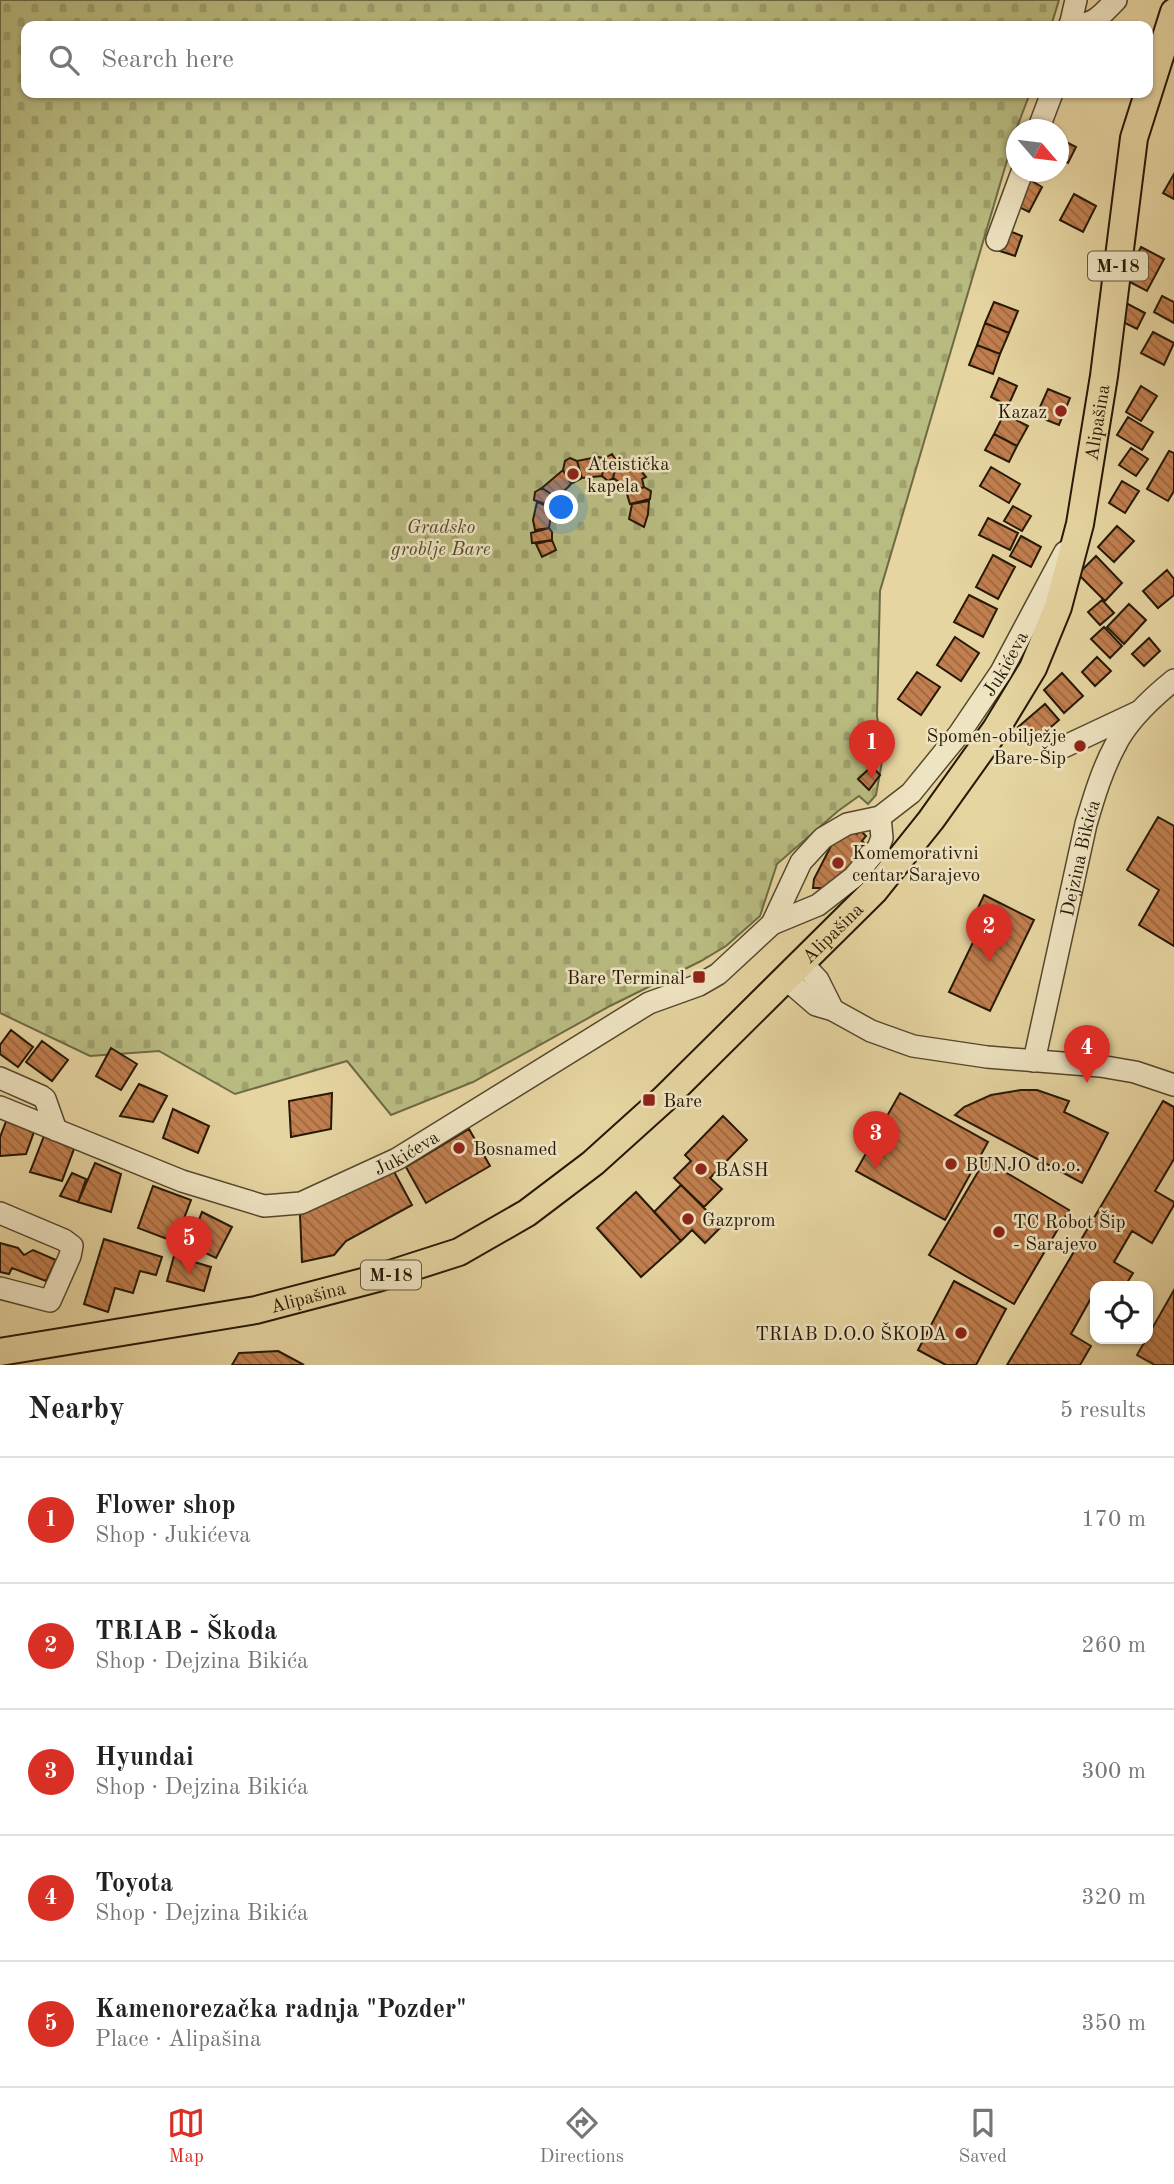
<!DOCTYPE html>
<html lang="en">
<head>
<meta charset="utf-8">
<style>
  body { margin:0; font-family:"Old Standard TT",serif; background:#f6f6f6; color:#222 }
  .controls { position:absolute; right:21px; bottom:21px; display:grid; overflow:hidden; border-radius:14px; box-shadow:0 2px 5px #0004 }
  .controls button { width:63px; height:63px; display:grid; place-items:center; padding:0; border:0; border-bottom:2px solid #e0e0e0; background:#fff; color:#222; font:35px sans-serif }
  .compass { position:absolute; left:1006px; top:119px; width:63px; height:63px; border-radius:50%; background:#fff; box-shadow:0 2px 5px #0004; rotate:118deg }
  .you { position:absolute; left:562px; top:508px; width:24px; height:24px; margin:-18px; border:5px solid #fff; border-radius:50%; background:#1a73e8; box-shadow:0 0 0 10px #1a73e833 }
  .badge { display:grid; place-items:center; width:46px; height:46px; border-radius:50%; background:#d93025; color:#fff; font-size:23px; font-weight:700 }
  .pin { position:absolute; translate:-50% -58px; filter:drop-shadow(0 2px 4px #0008) }
  .pin::after { content:''; position:absolute; top:37px; width:24px; height:21px; background:inherit; clip-path:polygon(0 0,100% 0,50% 100%) }
  .list { margin:0; padding:0; list-style:none }
  h2 { display:flex; justify-content:space-between; align-items:center; height:91px; margin:0; padding:0 28px; font-size:30px }
  h2 small { font-size:23px; font-weight:400; color:#767676 }
  .list li { display:grid; grid-template-columns:46px 1fr auto; gap:21px; align-items:center; box-sizing:border-box; height:126px; padding:0 28px; border-top:2px solid #e0e0e0 }
  .list b { display:block; font-size:26px; white-space:nowrap }
  .list p { margin:0; font-size:23px; white-space:nowrap; color:#767676 }
  .list em { font-size:23px; font-style:normal; color:#767676 }
  .icon { flex:none; width:38px; height:38px; fill:none; stroke:currentColor; stroke-width:2; stroke-linecap:round; stroke-linejoin:round }
  .map { position:relative; flex:none; width:1174px; height:1365px; overflow:hidden }
  .search { position:absolute; background:#fff; box-shadow:0 2px 5px #0004; left:21px; right:21px; top:21px; height:77px; display:flex; align-items:center; gap:18px; box-sizing:border-box; padding:0 24px; border-radius:14px; color:#767676; font-size:26px }
  .sheet { height:721px; background:#fff }
  nav { display:flex; justify-content:space-around; align-items:center; box-sizing:border-box; height:98px; border-top:2px solid #e0e0e0; background:#fff; font-size:19px; color:#767676 }
  nav a { display:grid; justify-items:center; gap:4px }
  nav .on { color:#d93025 }
  .map>svg:first-child { display:block }
  .cemetery { fill:url(#cemetery-stones); stroke:#6f6a44; stroke-width:2 }
  .building { fill:url(#building-back-hatch); stroke:#251806; stroke-width:2 }
  .lines { fill:none; stroke-linecap:round; stroke-linejoin:round }
  .minor-casing { stroke:#55472d; stroke-width:24 }
  .major-casing { stroke:#251806; stroke-width:30 }
  .minor { stroke:#efe4c2; stroke-width:21 }
  .major { stroke:#e6d5a1; stroke-width:26 }
  .poi-dot { fill:#8f2418; stroke:#efe4c2; stroke-width:2.5 }
  .labels { text-anchor:middle; stroke-width:5; stroke-linejoin:round; paint-order:stroke }
  .shield { fill:#efe4c2; stroke:#62553e; stroke-width:2 }
  .shield-label { font-size:18px; font-weight:bold; fill:#251806 }
  .poi-label { font-size:19px; fill:#251806; stroke:#efe4c2; text-anchor:start }
  .street-label { font-size:19px; fill:#251806; stroke:#efe4c2 }
  .park-label { font-size:19px; font-style:italic; fill:#51492b; stroke:#efe4c2 }
</style>
</head>
<body>
<div class="map">
<svg width="1174" height="1365" viewBox="0 0 1174 1365">
  <defs>
    <pattern id="cemetery-stones" width="16" height="16" patternUnits="userSpaceOnUse" patternTransform="scale(1.75)"><rect width="16" height="16" fill="#b9bc81"/><path d="M2 7V4a2 2 0 0 1 4 0v3zM10 15v-3a2 2 0 0 1 4 0v3z" fill="#9fa16e"/></pattern>
    <pattern id="building-back-hatch" width="6" height="6" patternUnits="userSpaceOnUse" patternTransform="scale(1.75)"><rect width="6" height="6" fill="#c27f4f"/><path d="M-1 5l2 2M0 0l6 6M5-1l2 2" fill="none" stroke="#9d6740"/></pattern>
  </defs>
  <rect width="100%" height="100%" fill="#e6d5a1"/>
  <filter id="stains"><feTurbulence type="fractalNoise" baseFrequency=".00286" numOctaves="4"/><feColorMatrix values="0 0 0 0 .2 0 0 0 0 .09 0 0 0 0 .02 0 0 0 .5 -.17"/></filter>
  <radialGradient id="worn" r=".72"><stop offset=".6" stop-color="#630" stop-opacity="0"/><stop offset="1" stop-color="#630" stop-opacity=".3"/></radialGradient>
  <!-- cemetery -->
  <path class="cemetery" d="M0 0H1059L1051 26H26V93H1030L1016 130 880 591 877 716 883 756 876 795 868 804 859 796 838 811 777 864 760 916 726 946 701 961 610 1006 473 1082 391 1115 347 1061 235 1094 159 1051 90 1056 0 1013Z"/>
  <!-- building -->
  <path class="building" d="M1058 138 1076 147 1068 163 1058 158Z
    M1174 174V199L1163 193Z
    M1027 178 1042 187 1029 212 1013 204Z
    M1074 194 1096 206 1083 232 1060 220Z
    M1004 229 1022 236 1015 256 997 250Z
    M1141 247 1164 259 1147 291 1124 279Z
    M1162 296 1174 302V323L1154 312Z
    M994 302 1018 311 1009 333 985 323Z
    M1124 302 1145 313 1137 329 1115 318Z
    M985 323 1009 333 1000 354 977 345Z
    M1153 332 1174 343 1164 365 1141 353Z
    M977 345 1000 354 993 374 969 365Z
    M999 378 1017 386 1008 406 991 397Z
    M1141 386 1157 396 1141 421 1126 412Z
    M1048 389 1070 398 1059 425 1036 416Z
    M1004 414 1028 426 1017 446 994 434Z
    M1128 417 1153 432 1142 450 1117 435Z
    M994 434 1017 446 1009 462 985 450Z
    M1131 448 1148 459 1136 476 1119 465Z
    M1169 451 1174 453V491L1168 501 1147 489Z
    M612 454 617 462 613 478 608 481 602 476 605 458Z
    M597 457 605 458 602 476 582 478 577 461Z
    M570 458 577 461 582 478 571 484 563 470 565 461Z
    M633 461 646 477 642 479 644 487 629 492 625 486 613 478 617 462 627 466Z
    M991 467 1020 484 1009 503 980 486Z
    M563 470 571 484 557 498 542 488Z
    M1122 481 1139 491 1125 513 1109 503Z
    M644 487 651 491 650 499 630 504 627 494Z
    M542 488 557 498 554 507 534 500 535 492Z
    M649 501 648 514 644 527 629 519 632 504Z
    M537 502 552 508 549 528 535 530 533 520Z
    M1013 506 1031 516 1022 531 1004 521Z
    M988 518 1018 533 1010 550 979 535Z
    M1117 526 1134 541 1114 562 1098 547Z
    M549 528 552 532V540L532 543 531 533Z
    M1021 536 1041 547 1031 567 1010 556Z
    M552 540 556 550 542 557 536 544Z
    M993 555 1015 567 998 599 976 587Z
    M1096 556 1122 583 1105 601 1078 574Z
    M1167 570 1174 579V595L1158 608 1143 591Z
    M969 595 997 609 983 637 954 622Z
    M1102 600 1114 613 1100 625 1088 612Z
    M1129 604 1146 620 1124 644 1107 627Z
    M1104 627 1122 646 1110 658 1091 639Z
    M955 637 979 653 961 681 937 665Z
    M1149 638 1160 651 1144 666 1132 654Z
    M1097 657 1111 671 1095 686 1082 672Z
    M917 672 940 687 921 715 898 699Z
    M1062 673 1083 696 1064 713 1044 690Z
    M1045 704 1059 720 1033 743 1018 727Z
    M872 766 880 775 869 790 858 779Z
    M1158 817 1174 826V946L1139 925 1159 890 1127 870Z
    M852 829 857 834 860 830 866 836 862 841 869 847 829 888H813L814 879 831 846Z
    M984 895 1034 920 990 1011 949 992 978 932 969 927Z
    M11 1030 33 1047 18 1067 0 1054V1045Z
    M42 1041 68 1060 52 1081 26 1062Z
    M111 1048 137 1064 121 1090 96 1076Z
    M139 1084 167 1096 153 1122 120 1116Z
    M1021 1090H1037L1069 1101 1064 1112 1108 1133 1082 1183 955 1115 964 1107 991 1095Z
    M332 1093 331 1129 291 1137 289 1101Z
    M900 1093 988 1142 945 1220 856 1171Z
    M1163 1101 1174 1107V1159L1155 1191 1174 1202V1205L1152 1243 1132 1231 1114 1262 1133 1273 1125 1286H1095V1303L1090 1300 1071 1334 1091 1346 1080 1365H1007Z
    M173 1109 209 1126 198 1153 163 1138Z
    M723 1116 747 1140 710 1178 722 1189 704 1207 674 1178 691 1161 685 1155Z
    M7 1119 35 1129 26 1154 0 1156V1137Z
    M469 1129 490 1166 426 1203 406 1167Z
    M44 1136 74 1149 62 1181 30 1172Z
    M985 1160 1069 1210 1014 1304 929 1255Z
    M95 1163 121 1174 111 1212 78 1202Z
    M391 1166 412 1205 346 1241 334 1255 302 1262 300 1214Z
    M72 1173 86 1179 78 1202 60 1196Z
    M681 1185 722 1226 705 1243 692 1230 681 1241 654 1212Z
    M153 1186 191 1200 175 1242 138 1228Z
    M636 1192 681 1241 641 1277 597 1228Z
    M202 1212 232 1227 216 1258 189 1245Z
    M104 1239 162 1257 156 1275 140 1271 133 1293 115 1288 108 1312 84 1304Z
    M0 1243 18 1248 24 1255 33 1250 56 1260 46 1281 12 1268 9 1274 0 1272Z
    M174 1256 211 1267 204 1291 167 1281Z
    M954 1281 1006 1309 976 1365H946L918 1350Z
    M1174 1290V1365H1155L1137 1355Z
    M278 1351 304 1365H232L239 1353Z"/>
  <g class="lines">
    <defs>
      <g id="minor">
        <path d="M1070 24C1095 26 1100 16 1116 0"/>
        <path d="M1070 26 1076 0"/>
        <path d="M1038 130 1052 93"/>
        <path d="M997 240 1022 172"/>
        <path d="M1057 750 1138 712"/>
        <path d="M772 924 818 905 854 877 878 848 882 838 880 817"/>
        <path d="M802 963 818 980 833 1010"/>
        <path d="M786 979 816 1005 833 1010 871 1031 913 1046 987 1057 1100 1066 1135 1072 1174 1085"/>
        <path id="s1" d="M1034 1061 1086 824C1094 797 1102 770 1115 746 1127 721 1153 697 1174 680"/>
        <path d="M0 1078 41 1096 45 1099 56 1130"/>
        <path id="s2" d="M0 1107 182 1181 264 1206 301 1203 397 1159 649 1003 699 985 718 974 772 924 801 862 823 838 847 824 880 817 911 793 959 734 1001 672 1065 552"/>
        <path d="M0 1213 64 1240 72 1246 70 1256 50 1301 0 1288"/>
      </g>
      <g id="major">
        <path id="s3" d="M0 1352 256 1310 378 1278 459 1252 527 1213 593 1163 664 1099 875 890 931 820 996 729 1033 668 1058 607 1080 524 1104 376 1134 138 1174 12"/>
      </g>
    </defs>
    <!-- minor casing -->
    <use href="#minor" class="minor-casing"/>
    <!-- major casing -->
    <use href="#major" class="major-casing"/>
    <!-- minor -->
    <use href="#minor" class="minor"/>
    <!-- major -->
    <use href="#major" class="major"/>
  </g>
  <!-- markers -->
  <g class="poi-dot">
    <circle cx="1061" cy="411" r="7"/>
    <circle cx="573" cy="474" r="7"/>
    <circle cx="1080" cy="746" r="7"/>
    <circle cx="838" cy="863" r="7"/>
    <rect x="692" y="970" width="14" height="14" rx="3.5"/>
    <rect x="642" y="1093" width="14" height="14" rx="3.5"/>
    <circle cx="459" cy="1148" r="7"/>
    <circle cx="951" cy="1164" r="7"/>
    <circle cx="701" cy="1169" r="7"/>
    <circle cx="688" cy="1219" r="7"/>
    <circle cx="999" cy="1232" r="7"/>
    <circle cx="961" cy="1333" r="7"/>
  </g>
  <g class="labels">
    <!-- shield labels -->
    <g class="shield">
      <rect x="1088" y="251.5" width="60" height="29" rx="5"/>
      <rect x="361" y="1260.5" width="60" height="29" rx="5"/>
    </g>
    <g class="shield-label">
      <text x="1118" y="272">M-18</text>
      <text x="391" y="1281">M-18</text>
    </g>
    <!-- poi labels -->
    <g class="poi-label">
      <text x="1047" y="418" text-anchor="end">Kazaz</text>
      <text x="587" y="470">Ateistička<tspan x="587" dy="22">kapela</tspan></text>
      <text x="1066" y="742" text-anchor="end">Spomen-obilježje<tspan x="1066" dy="22">Bare-Šip</tspan></text>
      <text x="852" y="859">Komemorativni<tspan x="852" dy="22">centar Sarajevo</tspan></text>
      <text x="685" y="984" text-anchor="end">Bare Terminal</text>
      <text x="663" y="1107">Bare</text>
      <text x="473" y="1155">Bosnamed</text>
      <text x="965" y="1171">BUNJO d.o.o.</text>
      <text x="715" y="1176">BASH</text>
      <text x="702" y="1226">Gazprom</text>
      <text x="1013" y="1228">TC Robot Šip<tspan x="1013" dy="22">- Sarajevo</tspan></text>
      <text x="947" y="1340" text-anchor="end">TRIAB D.O.O ŠKODA</text>
    </g>
    <!-- street labels -->
    <g class="street-label">
      <text dy="7" stroke="none"><textPath href="#s3" startOffset="1552">Alipašina</textPath></text>
      <text dy="7" stroke="none"><textPath href="#s2" startOffset="1232">Jukićeva</textPath></text>
      <text dy="7" stroke="none"><textPath href="#s1" startOffset="208">Dejzina Bikića</textPath></text>
      <text dy="7" stroke="none"><textPath href="#s3" startOffset="964">Alipašina</textPath></text>
      <text dy="7" stroke="none"><textPath href="#s2" startOffset="436">Jukićeva</textPath></text>
      <text dy="7" stroke="none"><textPath href="#s3" startOffset="313">Alipašina</textPath></text>
    </g>
    <!-- park labels -->
    <g class="park-label">
      <text x="441" y="533">Gradsko<tspan x="441" dy="22">groblje Bare</tspan></text>
    </g>
  </g>
  <rect width="100%" height="100%" filter="url(#stains)"/>
  <rect width="100%" height="100%" fill="url(#worn)"/>
</svg>
<div class="controls">
<button><svg class="icon" aria-label="locate" viewBox="0 0 24 24"><circle cx="12" cy="12" r="6"/><path d="M12 2v4M12 18v4M2 12h4M18 12h4"/></svg></button>
</div>
<svg class="compass" viewBox="-18 -18 36 36"><path d="M0-13l5 13h-10z" fill="#e53935"/><path d="M0 13l5-13h-10z" fill="#767676"/></svg>
<div class="you"></div>
<div class="pin badge" style="left:872px;top:778px">1</div>
<div class="pin badge" style="left:989px;top:962px">2</div>
<div class="pin badge" style="left:876px;top:1169px">3</div>
<div class="pin badge" style="left:1087px;top:1083px">4</div>
<div class="pin badge" style="left:189px;top:1274px">5</div>
<div class="search"><svg class="icon" aria-label="search" viewBox="0 0 24 24"><circle cx="10" cy="10" r="6"/><path d="M15 15l6 6"/></svg>Search here</div>
</div>
<section class="sheet">
<h2>Nearby<small>5 results</small></h2>
<ul class="list">
<li><span class="badge">1</span><div><b>Flower shop</b><p>Shop · Jukićeva</p></div><em>170 m</em></li>
<li><span class="badge">2</span><div><b>TRIAB - Škoda</b><p>Shop · Dejzina Bikića</p></div><em>260 m</em></li>
<li><span class="badge">3</span><div><b>Hyundai</b><p>Shop · Dejzina Bikića</p></div><em>300 m</em></li>
<li><span class="badge">4</span><div><b>Toyota</b><p>Shop · Dejzina Bikića</p></div><em>320 m</em></li>
<li><span class="badge">5</span><div><b>Kamenorezačka radnja &quot;Pozder&quot;</b><p>Place · Alipašina</p></div><em>350 m</em></li>
</ul>
</section>
<nav>
<a class="on"><svg class="icon" aria-label="map" viewBox="0 0 24 24"><path d="M3 6l6-2 6 2 6-2v14l-6 2-6-2-6 2zM9 4v14M15 6v14"/></svg>Map</a>
<a><svg class="icon" aria-label="directions" viewBox="0 0 24 24"><path d="M12 3l9 9-9 9-9-9zM9 14v-3h6M13 9l2 2-2 2"/></svg>Directions</a>
<a><svg class="icon" aria-label="saved" viewBox="0 0 24 24"><path d="M7 4h10v16l-5-4-5 4z"/></svg>Saved</a>
</nav>
</body>
</html>
